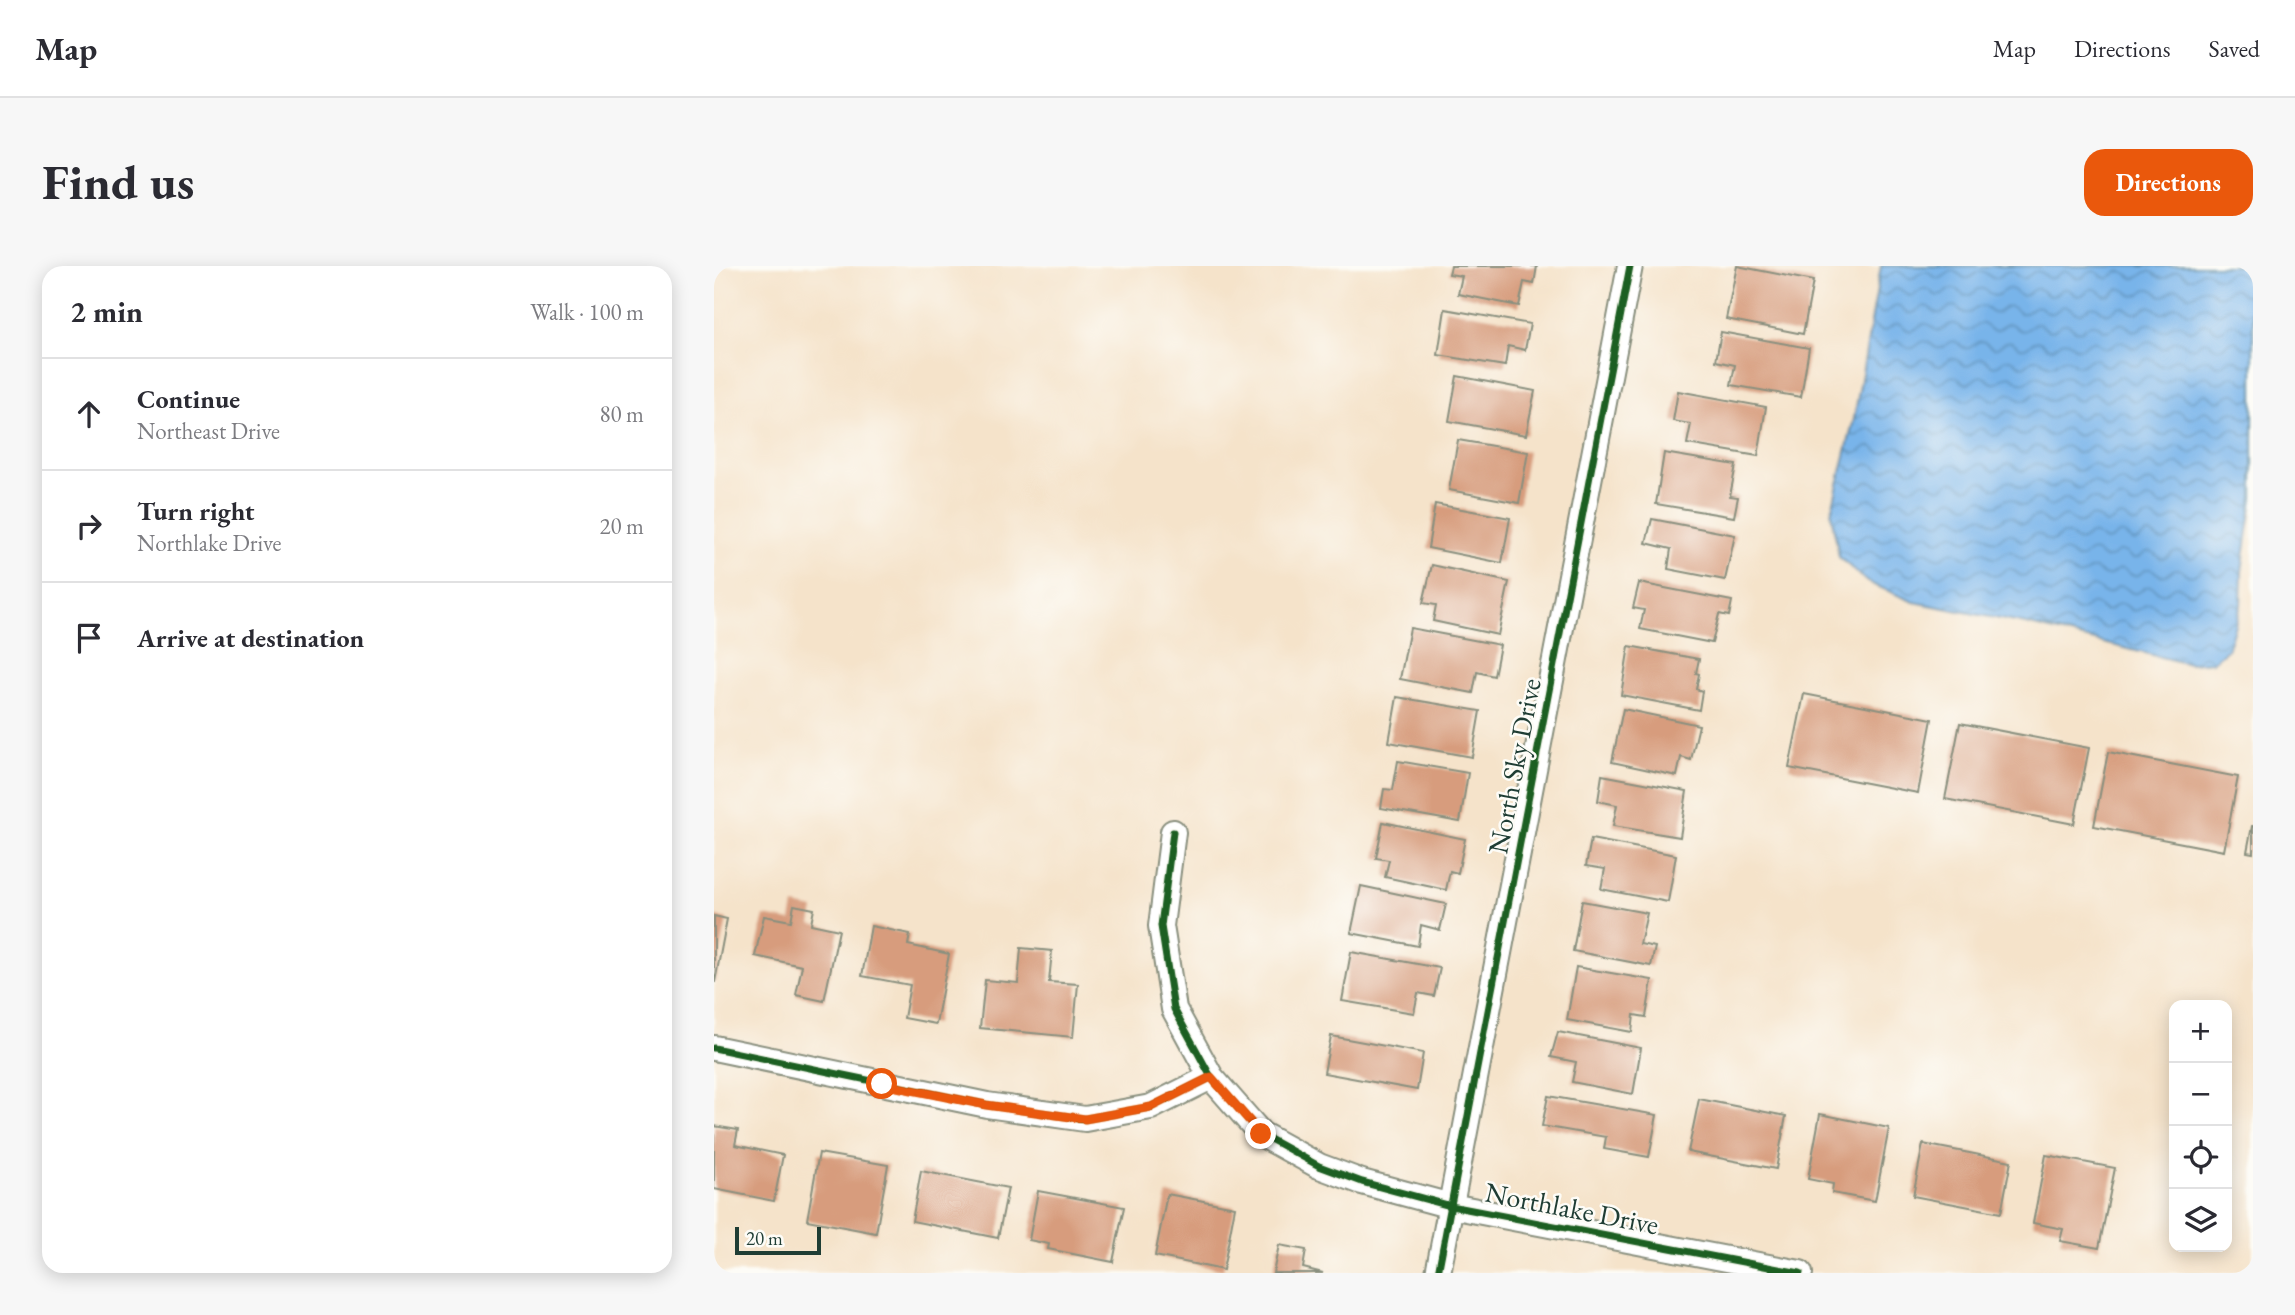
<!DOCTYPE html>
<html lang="en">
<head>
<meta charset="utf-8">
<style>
  body { margin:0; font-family:"EB Garamond",serif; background:#f7f7f7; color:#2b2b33 }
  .controls { position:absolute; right:21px; bottom:21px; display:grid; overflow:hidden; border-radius:14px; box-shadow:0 4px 18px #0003 }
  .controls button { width:63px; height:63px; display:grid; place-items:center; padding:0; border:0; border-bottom:2px solid #e1e1e2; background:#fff; color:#2b2b33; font:35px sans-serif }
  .scale { position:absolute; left:21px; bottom:18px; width:86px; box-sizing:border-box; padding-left:7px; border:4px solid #1f3d34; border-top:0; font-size:19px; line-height:24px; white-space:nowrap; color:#1f3d34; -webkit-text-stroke:5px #fdfcf7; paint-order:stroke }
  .stop { position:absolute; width:21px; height:21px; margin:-16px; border:5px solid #ea580c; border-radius:50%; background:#fff }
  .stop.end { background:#ea580c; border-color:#fff; box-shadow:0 2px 7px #0008 }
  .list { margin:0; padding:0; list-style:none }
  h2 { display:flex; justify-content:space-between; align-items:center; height:91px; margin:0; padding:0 28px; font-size:30px }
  h2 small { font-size:23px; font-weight:400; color:#7c7c81 }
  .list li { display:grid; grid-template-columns:46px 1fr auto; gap:21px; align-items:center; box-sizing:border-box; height:112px; padding:0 28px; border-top:2px solid #e1e1e2 }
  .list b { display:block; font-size:26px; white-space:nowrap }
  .list p { margin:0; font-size:23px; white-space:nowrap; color:#7c7c81 }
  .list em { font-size:23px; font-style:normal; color:#7c7c81 }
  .icon { flex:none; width:38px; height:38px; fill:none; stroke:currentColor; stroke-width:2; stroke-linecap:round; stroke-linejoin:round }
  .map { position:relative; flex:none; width:1539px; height:1007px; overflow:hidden; border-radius:21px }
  header { display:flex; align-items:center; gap:42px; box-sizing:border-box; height:98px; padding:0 35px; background:#fff; border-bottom:2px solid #e1e1e2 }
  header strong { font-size:33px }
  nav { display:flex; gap:38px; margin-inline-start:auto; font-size:24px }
  .intro { display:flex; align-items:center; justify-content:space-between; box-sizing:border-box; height:168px; padding:0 42px }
  h1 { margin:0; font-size:49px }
  .button { padding:18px 32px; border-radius:21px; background:#ea580c; color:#fff; font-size:24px; font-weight:700 }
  main { display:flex; gap:42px; padding:0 42px }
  aside { flex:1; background:#fff; border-radius:21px; box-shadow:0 4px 18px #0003 }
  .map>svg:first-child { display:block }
  .water { fill:url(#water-waves); stroke:#4c788f; stroke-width:2 }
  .building { fill:#d79c7d }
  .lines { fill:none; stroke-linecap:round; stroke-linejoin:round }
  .street-casing { stroke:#8a907f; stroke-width:28 }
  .street { stroke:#fff; stroke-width:24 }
  .cycleway-casing { stroke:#fdfcf7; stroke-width:11 }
  .cycleway { stroke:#1b5e20; stroke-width:7 }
  .route { stroke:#ea580c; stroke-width:9 }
  .labels { text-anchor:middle; stroke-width:5; stroke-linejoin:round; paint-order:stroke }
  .street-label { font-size:28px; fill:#1f3d34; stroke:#fdfcf7 }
</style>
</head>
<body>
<header>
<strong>Map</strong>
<nav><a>Map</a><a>Directions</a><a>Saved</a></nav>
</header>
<div class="intro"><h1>Find us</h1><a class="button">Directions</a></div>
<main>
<aside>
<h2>2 min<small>Walk · 100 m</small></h2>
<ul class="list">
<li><svg class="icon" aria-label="ahead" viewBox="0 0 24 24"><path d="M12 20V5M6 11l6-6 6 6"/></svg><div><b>Continue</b><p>Northeast Drive</p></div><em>80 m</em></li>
<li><svg class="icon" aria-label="right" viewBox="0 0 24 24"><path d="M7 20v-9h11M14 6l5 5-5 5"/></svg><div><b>Turn right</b><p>Northlake Drive</p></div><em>20 m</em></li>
<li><svg class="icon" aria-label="arrive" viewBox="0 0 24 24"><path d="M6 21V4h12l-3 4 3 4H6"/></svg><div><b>Arrive at destination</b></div></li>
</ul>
</aside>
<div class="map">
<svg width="1539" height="1007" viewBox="0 0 1539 1007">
  <defs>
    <pattern id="water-waves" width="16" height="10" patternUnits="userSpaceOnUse" patternTransform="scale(1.75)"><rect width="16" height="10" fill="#78b4ea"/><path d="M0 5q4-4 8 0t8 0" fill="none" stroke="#6294be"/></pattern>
  </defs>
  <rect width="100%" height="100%" fill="#fdfcf7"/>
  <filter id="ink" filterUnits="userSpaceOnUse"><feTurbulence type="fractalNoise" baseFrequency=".0143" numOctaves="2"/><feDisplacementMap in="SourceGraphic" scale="14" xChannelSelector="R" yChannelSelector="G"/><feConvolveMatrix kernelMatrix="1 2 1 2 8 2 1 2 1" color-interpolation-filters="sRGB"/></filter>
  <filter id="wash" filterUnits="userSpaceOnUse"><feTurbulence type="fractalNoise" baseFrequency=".00686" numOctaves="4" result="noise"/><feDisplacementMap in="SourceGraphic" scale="28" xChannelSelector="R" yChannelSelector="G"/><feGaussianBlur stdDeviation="1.57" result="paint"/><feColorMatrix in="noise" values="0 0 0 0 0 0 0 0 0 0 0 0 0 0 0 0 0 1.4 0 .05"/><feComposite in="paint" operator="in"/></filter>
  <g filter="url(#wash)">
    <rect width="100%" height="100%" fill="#f5e3ca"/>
    <!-- water -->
    <path class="water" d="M1167 0H1539V232L1528 305 1527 339 1513 384 1498 396 1475 398 1312 358 1200 336 1153 316 1125 291 1117 247 1140 153Z"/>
    <g id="blocks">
      <!-- building -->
      <path class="building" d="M737 0H823L820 18 810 16 805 40 744 28 748 10 735 8Z
        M1023 0 1099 15 1089 68 1012 53Z
        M731 43 816 58 811 84 794 80 791 100 724 89Z
        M1007 66 1095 82 1087 131 1017 119 1021 99 1002 95Z
        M743 110 821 125 812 169 735 155Z
        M964 125 1052 141 1044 190 973 178 977 158 959 155Z
        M744 174 814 186 805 237 735 224Z
        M950 187 1022 199 1016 230 1024 231 1020 251 942 238Z
        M721 238 796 252 788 297 714 282Z
        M938 253 1021 269 1011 314 954 303 957 283 932 277Z
        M718 299 795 316 784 369 719 355 722 339 709 337Z
        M925 317 1018 335 1015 350 1005 348 998 377 926 363 930 344 919 342Z
        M696 362 786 379 780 410 763 406 759 427 686 413Z
        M915 380 985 393 982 407 985 408 982 423 988 425 985 444 907 429Z
        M1090 428 1218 453 1204 527 1075 502Z
        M683 431 766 445 758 491 675 476Z
        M909 443 985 459 977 494 967 491 963 510 898 496Z
        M1246 457 1375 482 1360 558 1231 533Z
        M1394 486 1524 511 1510 585 1380 560Z
        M684 495 754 507 746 556 667 542 670 523 679 524Z
        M888 509 973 525 966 571 899 560 903 539 884 535Z
        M669 556 751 573 744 607 736 605 732 624 671 611 675 594 662 592Z
        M1538 560H1539V587L1533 586Z
        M877 573 962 589 954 636 887 623 891 603 872 600Z
        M647 620 732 638 726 664 707 659 704 680 637 667Z
        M868 635 933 647 926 678 941 681 937 700 859 685Z
        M80 639 100 643 97 658 125 664 110 735 82 729 88 700 41 690 50 650 77 655Z
        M0 650 13 653 1 716H0Z
        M157 660 196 668 194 679 235 688 222 758 190 752 196 719 148 710Z
        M307 682 338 685 335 716 364 718 359 771 266 762 271 714 304 717Z
        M637 686 726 702 720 730 704 727 700 747 628 735Z
        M862 701 938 714 932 751 920 749 918 766 853 754Z
        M844 766 927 782 919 828 858 816 862 796 837 791Z
        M617 770 709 787 703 824 610 807Z
        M834 830 943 849 935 891 890 883 892 871 828 860Z
        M985 833 1072 850 1062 903 974 886Z
        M1106 848 1175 862 1161 935 1118 927 1119 918 1094 913Z
        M0 860 24 864 21 879 69 889 60 935 0 923Z
        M1209 878 1297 895 1287 947 1199 930Z
        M105 887 174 899 162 967 93 954Z
        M1332 889 1401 902 1385 982 1346 975 1349 963 1319 957Z
        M207 905 294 922 284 972 198 955Z
        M324 925 410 941 399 996 334 983 335 978 315 974Z
        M453 928 521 941 509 1004 441 990Z
        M565 979 592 984 589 1002 609 1007H559Z"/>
    </g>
  </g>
  <g filter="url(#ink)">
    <use href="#blocks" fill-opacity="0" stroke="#8a907f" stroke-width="2"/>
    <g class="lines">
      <defs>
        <path id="street" d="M459 566 447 660 460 743 497 811 547 868 605 900 648 916 737 940 1086 1007
          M0 782 273 839 371 853 437 841 497 811
          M724 1007 916 0"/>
      </defs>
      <!-- street casing -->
      <use href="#street" class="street-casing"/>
      <!-- street -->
      <use href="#street" class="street"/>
      <defs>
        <path id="cycleway" d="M459 566 447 660 460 743 497 811 547 868 605 900 648 916 737 940 1086 1007
          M0 782 273 839 371 853 437 841 497 811
          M724 1007 916 0"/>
      </defs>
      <!-- cycleway casing -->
      <use href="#cycleway" class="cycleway-casing"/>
      <!-- cycleway -->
      <use href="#cycleway" class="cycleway"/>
    </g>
  </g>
  <g class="lines" filter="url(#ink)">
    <!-- route -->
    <path class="route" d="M168 818 272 839 371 853 437 841 497 811 547 868"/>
  </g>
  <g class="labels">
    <!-- street labels -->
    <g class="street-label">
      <text transform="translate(800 500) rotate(-79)" y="10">North Sky Drive</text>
      <text transform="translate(858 942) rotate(11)" y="10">Northlake Drive</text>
    </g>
  </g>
</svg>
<div class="controls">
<button>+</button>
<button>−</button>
<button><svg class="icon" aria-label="locate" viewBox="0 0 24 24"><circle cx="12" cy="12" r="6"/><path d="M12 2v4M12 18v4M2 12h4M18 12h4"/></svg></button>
<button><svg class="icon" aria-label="layers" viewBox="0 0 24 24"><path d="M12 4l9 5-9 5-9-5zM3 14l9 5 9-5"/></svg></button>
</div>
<div class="scale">20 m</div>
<div class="stop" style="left:168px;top:818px"></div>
<div class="stop end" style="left:547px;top:868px"></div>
</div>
</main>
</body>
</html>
